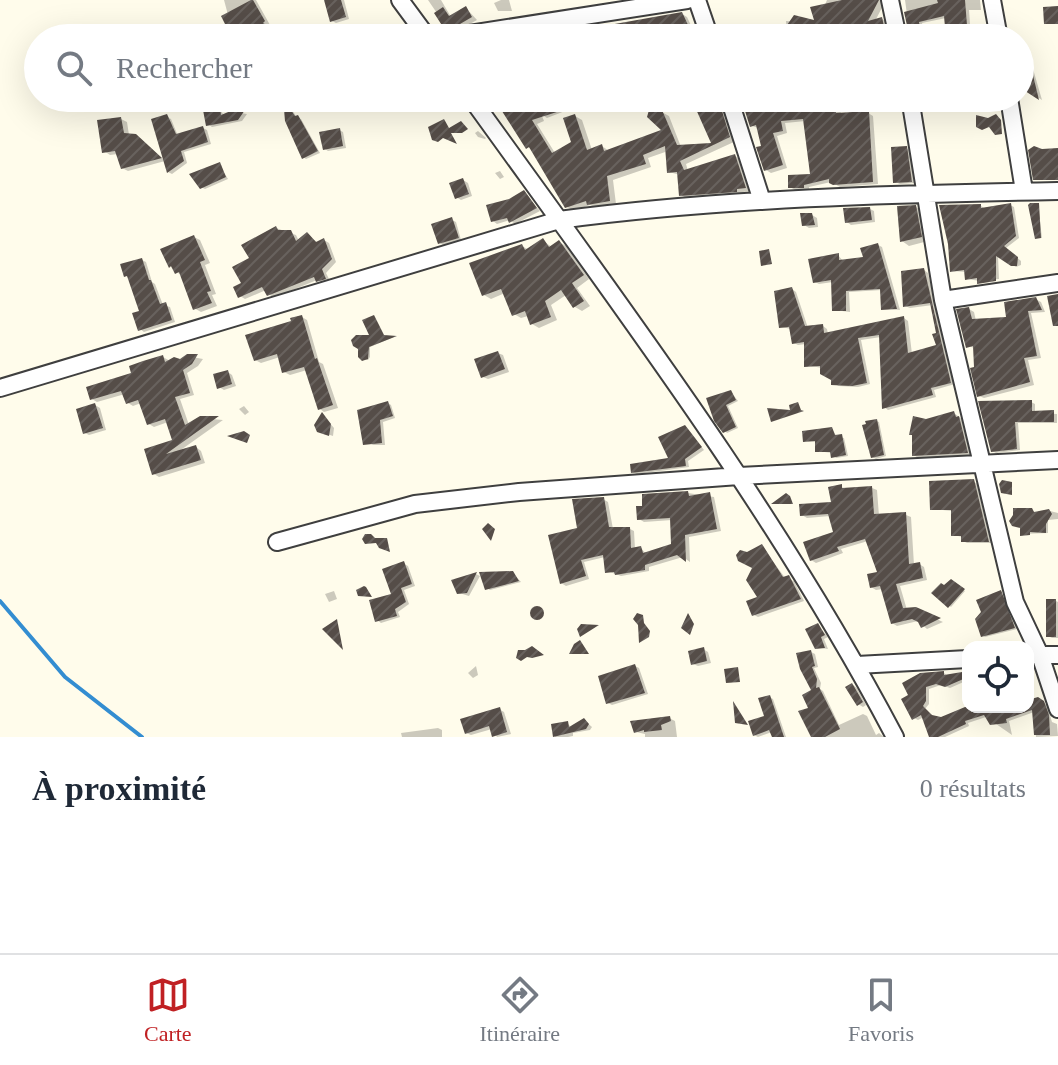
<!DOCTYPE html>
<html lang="fr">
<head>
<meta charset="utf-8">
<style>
  body { margin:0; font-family:Georgia,serif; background:#f6f6f7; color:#1f2937 }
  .controls { position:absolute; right:24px; bottom:24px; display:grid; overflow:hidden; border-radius:16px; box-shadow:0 8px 32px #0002 }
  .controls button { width:72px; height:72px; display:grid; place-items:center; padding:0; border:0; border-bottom:2px solid #e0e1e3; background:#fff; color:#1f2937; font:40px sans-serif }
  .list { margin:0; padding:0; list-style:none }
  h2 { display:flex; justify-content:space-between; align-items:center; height:104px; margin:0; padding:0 32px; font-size:34px }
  h2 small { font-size:26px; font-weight:400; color:#747a83 }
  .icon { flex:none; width:44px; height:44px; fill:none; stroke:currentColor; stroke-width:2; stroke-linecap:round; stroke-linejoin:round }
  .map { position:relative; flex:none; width:1058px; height:737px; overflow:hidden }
  .search { position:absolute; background:#fff; box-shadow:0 8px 32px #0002; left:24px; right:24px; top:24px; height:88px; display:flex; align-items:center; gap:20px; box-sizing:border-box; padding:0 28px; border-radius:44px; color:#747a83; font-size:30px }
  .sheet { height:216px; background:#fff }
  nav { display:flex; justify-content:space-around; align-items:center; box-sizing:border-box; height:112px; border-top:2px solid #e0e1e3; background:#fff; font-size:22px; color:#747a83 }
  nav a { display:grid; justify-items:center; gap:4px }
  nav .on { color:#c02023 }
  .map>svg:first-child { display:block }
  .shadow { fill:#0003 }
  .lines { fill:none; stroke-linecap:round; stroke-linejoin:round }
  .stream { stroke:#338dd1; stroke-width:4 }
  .building { fill:url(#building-hatch) }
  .minor-casing { stroke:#3f3f3f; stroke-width:20 }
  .minor { stroke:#fff; stroke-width:16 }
</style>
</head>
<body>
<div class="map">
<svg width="1058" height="737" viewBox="0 0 1058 737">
  <defs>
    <pattern id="building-hatch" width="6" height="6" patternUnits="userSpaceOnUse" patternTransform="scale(2)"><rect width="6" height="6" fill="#554d48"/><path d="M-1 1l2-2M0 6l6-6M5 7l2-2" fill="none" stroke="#68625e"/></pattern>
  </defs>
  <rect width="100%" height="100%" fill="#fffceb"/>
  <!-- shadow -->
  <path class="shadow" d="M224 0H256L270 25 266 27 281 38H267L261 29 245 38 234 37 223 17 228 15Z
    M326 0H344L349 19 336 23 332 21Z
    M428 0H441L451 17 466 8 477 20 466 26 451 29 445 25Z
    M501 0H509L512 11H498L494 3Z
    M827 0H886L875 21 882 19 887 22 891 38H780L787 36 786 21 817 23Z
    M905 0H980L981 10H969L971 38H948L946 18 922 23 924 29 914 32 909 29Z
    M682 14 687 17 697 38H615Z
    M1028 66 1033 69 1042 100 1024 88 1020 68Z
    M285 98 297 118 301 119 320 153 306 159 303 157 287 121Z
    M523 98 535 99 544 121 537 124 555 153 573 142 575 116 582 120 592 150 602 146 609 151 665 131 656 109 669 116 681 147 714 145 694 100 722 98 736 141 686 164 688 171 735 156 742 160 752 191 743 192V194L688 199 681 195 680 175 669 172 668 151 648 158 651 167 613 180 616 204 595 207 590 205 574 211 567 207 534 151 528 147Z
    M546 98H565L561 101 565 111 547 118 544 116Z
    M599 98H619L604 103Z
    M744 98H809L810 108 835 105 840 108 841 114 868 113 873 116 878 184 840 187 831 182 809 187V190H795L790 187 813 176 806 121 785 123 787 133 777 136 787 168 771 173 766 170 759 128 752 126Z
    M884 98H898V102L894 103Z
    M958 98H975V112L958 109Z
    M220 109 224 116 234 112 247 114 242 121 212 127 208 124Z
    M167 117 171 119 178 136 203 128 207 130 211 144 184 152 187 163 172 174 168 172Z
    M121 119 127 122 129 135 142 140 165 161 128 171 122 168 118 154 110 155 104 151Z
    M339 130 343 132 346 148 328 151 325 149Z
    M478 131 486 138 485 139 478 137 475 133Z
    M906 148 911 151 915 183 900 184 895 182Z
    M219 164 228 179 205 189 201 187Z
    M500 171 504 177 500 179 495 173Z
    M463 180 468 183 472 196 461 200 456 197Z
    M524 193 540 211 515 224 510 220 497 224 493 221Z
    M1010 205 1014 207 1019 238 1006 248 1021 261V265L1016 267 998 256 999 279 980 281 967 279 966 272 952 271 981 206 984 208Z
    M1038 205 1042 238H1037Z
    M916 207 924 212 928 241 909 246 902 241Z
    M870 209 874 211 875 222 851 225 847 222Z
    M812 215 817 218 818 227 809 228 804 225Z
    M452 220 456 222 461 240 443 245 440 243Z
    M276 228 296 235 299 241 307 234 318 243 324 240 329 243 336 262 326 273 330 281 323 283 317 280 273 298 266 290 245 299 240 296 251 259Z
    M194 237 200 240 210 263 205 265 216 294 212 295 217 306 201 312 194 308 183 277 170 266Z
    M543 241 552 247 559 242 566 246 589 279 577 288 590 306 582 311 575 307 566 295 551 305 557 320 539 328 532 324 528 316 521 318 514 314 505 293 491 299 484 295 522 246 529 250Z
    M878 245 882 247 900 310 883 308 882 290 849 292 850 312 834 310 833 282 819 284 815 282 838 255 843 261 866 259Z
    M142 260 146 262 152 282 155 284 163 305 170 307 175 322 144 332 140 329 142 312 130 278 125 275Z
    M924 270 928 273 955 384 934 390 936 397 888 410 884 407 881 337 861 340 870 384 858 387 838 386 822 368 806 365V344L798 345 794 343 791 329 781 327 792 289 796 292 808 328 823 326 827 329 828 334 904 318 908 321 912 354 938 346 939 334 933 305 910 308 905 306Z
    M1035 299 1041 302 1045 312 1031 313 1041 358 1028 360 1034 385 984 398 979 396 975 348 967 346 969 309 974 312 976 321 1008 318Z
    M302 317 307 320 319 362 323 364 338 408 324 412 320 409 307 370 290 375 284 372 280 357 261 363 255 360Z
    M372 337H394L370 347V357L368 360 363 359Z
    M498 353 503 355 509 372 488 379 483 377Z
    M187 356 203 359 198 366 187 373 194 395 180 399 189 425 200 418 223 420 178 452 196 447 201 451 205 463 159 477 154 474 146 450 175 441 168 422 154 427 149 424 141 403 133 406 128 403 125 394 97 402 92 399 163 357 170 361H180Z
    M228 372 232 375 236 386 224 390 219 387Z
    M731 392 738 401 728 406 738 428 727 433 716 420Z
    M1031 402 1035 404V413L1057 414V423H1018L1020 450 996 453 992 451 981 403Z
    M388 403 391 405 395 418 383 422 385 445H373L369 443Z
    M95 405 100 408 106 430 89 435 85 433Z
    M244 406 249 412 245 415 239 409Z
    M954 413 963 420 972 455 918 458 914 455 926 421Z
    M323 415 334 428 333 436 324 433Z
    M876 421 879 422 886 456 876 459 872 457Z
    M685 427 704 450 688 461 689 467 637 474 633 472 670 460Z
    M832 429 837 437 844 438 848 456 836 458 832 453 817 451V442L805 441Z
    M974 482 978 484 992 543H967L963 541V537L953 535V511L932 509Z
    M841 487 846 489 872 488 877 490 879 516 906 515 911 517 914 565 919 564 924 567 927 580 900 586 907 610 915 609 943 622 927 629 918 621 897 626 892 623 883 589 876 590 871 587 879 574 868 541 841 549 843 553 816 563 811 560 835 533 830 516 807 518 802 515 834 504Z
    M688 493 714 497 721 531 689 537 690 562 683 557 649 567V571L621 576 607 571 605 557 584 562 589 579 566 586 561 583 580 530 603 499 608 502 613 529H630L634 531 635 549 641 548 646 554 673 546 672 520 644 522 639 519Z
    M1032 510 1036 513 1046 510 1058 513V519L1048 520V533L1022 534Z
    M762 547 786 579 794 581 804 601 758 617 754 615 760 598 754 568 748 554Z
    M404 564 408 566 415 586 404 590 409 604 398 612 400 617 381 623 377 620 394 595Z
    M513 573 521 582 490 590 487 588Z
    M476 574 480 576 469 596 459 593 454 581Z
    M951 582 965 591 951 607 934 593Z
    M334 591 337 599 329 602 325 594Z
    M1001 592 1017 629 985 637 982 635Z
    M1056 601 1058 602V638H1052L1048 636Z
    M532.5 614a5.5 5.5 0 1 1 11 0a5.5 5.5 0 1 1-11 0Z
    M818 625 828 637 824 639 828 649 816 647Z
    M703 649 708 652 711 663 698 666 693 664Z
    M811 652 815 654 818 667 814 668 821 683 820 689 823 691 839 725 863 714 867 716 876 735 879 733 884 737H813L810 709 814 691 802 669Z
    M476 666 478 675 473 678 468 673Z
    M635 666 639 668 648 694 612 705 608 703Z
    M944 673 948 676 968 673V680L950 688 941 685 929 689V704L925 709 934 717 941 719 968 708V703V707H1028V700L1035 699 1047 705 1052 722 1057 724 1058 736 1036 737 1034 712 1009 721 1012 735 986 717 968 723 969 726 945 737H931L924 717 918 720 914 718 904 700Z
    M853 685 857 688 866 705 863 707 858 704Z
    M769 697 773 699 786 737H774L772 732 758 737 754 735 767 717Z
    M499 709 504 712 511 734 497 737 492 729 471 735 466 733Z
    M669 718 675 721 677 737H645V734L636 732Z
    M584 720 592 727 590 730 573 733V736L568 737H555L553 726 567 723 572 728Z
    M438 728 442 730V737H402L401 733Z"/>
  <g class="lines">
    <!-- stream -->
    <path class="stream" d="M0 601 65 677 142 737"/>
  </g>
  <!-- building -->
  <path class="building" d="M251 0H253L265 21 263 23 274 29 279 38H264L257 26 232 38 221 16Z
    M324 0H341L346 17 330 22Z
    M842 0H879L868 21 882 17 886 36 793 38V27L785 28 794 15 814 20 810 7Z
    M937 0H965L968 38H946L944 16 919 22 920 27 908 30 904 12 938 3Z
    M466 6 472 17 460 24 443 27 434 13 443 7 449 16Z
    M1058 6V24H1044L1043 7Z
    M682 12 694 38H612L609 25Z
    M1030 63 1039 100 1022 89 1020 66Z
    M283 98 295 116 298 115 318 151 302 159 285 121Z
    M515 98H558L563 110 532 120 552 153 571 142 563 118 575 114 587 150 602 144 604 151 661 130 647 117 649 110 656 107 662 110 677 145 711 143 691 98H718L730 137 680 161 684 170 735 154 746 188 737 189V192L679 196 677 172 667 173 665 146 643 155 646 164 607 176 610 201 587 205 586 201 565 208 529 147 526 149 500 108Z
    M741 98H804L806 106 835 103 836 113 869 111 873 182 833 185 829 183V179L804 185V188H788V175L810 174 803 119 781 121 783 131 773 133 783 165 764 171 756 147 761 146 756 125 750 127Z
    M956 98H971V110H956Z
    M220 107 221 115 233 110H245L238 120 206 126 203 110Z
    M167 114 176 134 203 126 208 142 181 151 184 161 167 173 151 119Z
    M996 114 1001 120 1002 134 995 135 989 127 982 130 976 127V115L988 118Z
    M121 117 124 133 136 134 162 158 121 169 115 151 102 153 97 120Z
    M444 119 449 128 461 121 468 129 462 133H451L457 144 443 138 438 142 432 140 428 127Z
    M340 128 343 146 323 150 319 132Z
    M907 146 912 182 893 183 891 147Z
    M1034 146 1042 149 1058 148V180H1033L1028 150Z
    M220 162 226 177 200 189 189 174Z
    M463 178 469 194 455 199 449 183Z
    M524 190 537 208 509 223 507 218 491 222 486 205 509 199Z
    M1011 203 1016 236 1004 246 1018 257 1017 266H1011L996 256V281L977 284V278L965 280 964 270 950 272 948 244 939 205 981 204V208Z
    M1030 203H1039L1041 238 1035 239 1028 205Z
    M916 205 922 237 900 242 897 206Z
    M870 207 872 220 845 223 843 208Z
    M800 213H812L815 225 802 226Z
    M452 217 459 238 438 244 431 224Z
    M276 226 278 230H291L296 241 307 232 316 242 324 238 332 259 322 269 326 279 316 282 314 277 267 296 262 287 238 298 233 287 241 283 232 267 249 258 241 245Z
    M194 235 205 260 200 262 211 291 207 292 212 303 193 310 179 272 175 274 171 266 169 268 160 249Z
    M543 238 549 247 559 240 584 275 572 283 584 301 573 308 561 290 545 301 551 317 530 325 525 311 512 316 501 289 482 296 469 263 522 244 525 250Z
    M878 243 897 309 881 310 880 289 846 291V311H832L831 280 813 283 808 259 839 253V260L863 257 860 248Z
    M769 249 772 264 761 266 759 251Z
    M142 258 149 280H151L160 304 166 302 172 320 138 331 132 313 139 311 127 276 124 277 120 264Z
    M924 268 951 383 931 388 933 395 882 409 879 335 858 338 867 383 852 386 831 385V380L820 374V366L804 367V342L792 344 789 327 779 328 774 291 792 287 805 326 823 324 824 333 904 316 908 353 936 345 932 334 936 333 930 303 903 307 901 271Z
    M1058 294V326H1053L1047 296Z
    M1036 297 1042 310 1028 311 1037 356 1024 358 1030 382 977 397 970 368 974 367 973 346 966 348 956 309 969 307 972 319 1006 317 1004 302Z
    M302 315 315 359 317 358 333 405 318 410 304 367 282 373 277 354 254 361 245 335 291 321 290 318Z
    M374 315 384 335 397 336 369 347 368 359 362 361 358 357V349L353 346 351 340 356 335H369L362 320Z
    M498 351 505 369 481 378 474 359Z
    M187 354H198L192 364 183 370 190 393 175 397 185 425 200 416H219L166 454 196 445 201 460 152 475 144 449 172 440 165 419 147 425 138 400 126 404 121 391 90 400 86 387 131 373 129 366 143 361 163 355 165 362 174 357 180 359Z
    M228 370 232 384 217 389 213 374Z
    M731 390 736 400 726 405 736 427 723 433 714 421 706 398Z
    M1032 400V411L1054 410V422H1015L1017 449 991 452 978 401Z
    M388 401 393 416 380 420 382 443 363 445 357 410Z
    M798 402 801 410 804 411 771 422 767 408 790 410 789 405Z
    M95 403 103 428 83 434 76 409Z
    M954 411 956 417 959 416 968 453 912 456V435H909L913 416 926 419Z
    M322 412 331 424 329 436 317 432 314 425Z
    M877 419 884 455 871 458 862 425 866 424 865 421Z
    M685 425 702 447 685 459 686 466 631 473 630 464 668 458 658 437Z
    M832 427 835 435 842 434 846 455 831 458 830 452H815V441L803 442 802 431Z
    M244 431 250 435 247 443 227 436Z
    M974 479 989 542H961V536H951V510H930L929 481Z
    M1002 480 1012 482V495L1001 493 999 484Z
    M842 484V488L872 486 874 514 906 512 909 564 920 562 923 578 896 584 903 608 916 607 941 618 921 628 918 622 912 619 891 624 880 586 870 588 867 574 877 572 865 539 837 547 839 551 810 561 803 542 833 532 828 514 800 516 799 504 831 502 828 487Z
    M688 491 689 496 710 492 717 529 685 535 686 562 677 555 645 565V570L615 575 614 572 605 573 603 555 581 560 586 576 560 584 548 535 577 528 572 499 604 497 609 527H630L631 548 641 546 643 553 671 544 670 518 637 520 636 506H642V494Z
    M786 493 790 496 793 504H771Z
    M1013 508H1032L1034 512 1049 509 1052 514 1046 524V533L1030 532V535L1020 536V528L1012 526 1009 521 1013 515Z
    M488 523 495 529 491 541 482 529Z
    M365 534H371L375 538H387L390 552 379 548 376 543 365 544 362 539Z
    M762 544 783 577 789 575 801 599 752 616 746 601 757 597 746 580 752 568 738 561 736 555 740 550 747 552Z
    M404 561 412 584 401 588 406 602 395 609 397 616 375 622 369 600 391 594 382 569Z
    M513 571 519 581 485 590 479 572Z
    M477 572 467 593 457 594 451 580Z
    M951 579 965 589 948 608 931 593 941 583 944 585Z
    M364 586 366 587 372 597 358 596 356 590Z
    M1001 590 1015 628 981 637 975 619 981 612 976 600Z
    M1046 599H1056V637H1046Z
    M530 613a7 7 0 1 1 14 0a7 7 0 1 1-14 0Z
    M637 613 643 615 644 623 650 631 649 637 639 643 638 625 633 619Z
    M688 613 694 624 690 635 681 628Z
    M337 619 343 650 322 629Z
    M818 623 825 635 821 637 825 648 815 649 805 629Z
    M581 624 599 625 580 637 577 629Z
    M580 640 589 654H569L574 644Z
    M532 646 544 655 532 658 527 657 521 661 516 658 518 650H525Z
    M704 647 707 661 691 665 688 651Z
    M811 650 815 666 812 667 817 679 816 688 819 687 840 729 825 737H811L798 711 808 708 802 695 811 690 800 669 796 653Z
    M635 664 645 693 606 704 598 676Z
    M738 667 740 682 726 683 724 669Z
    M944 671V675L968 671V677L945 687 936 684 926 687V701L923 706 932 715 941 717 965 707H1028V700L1038 697 1044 701 1049 715 1050 735H1034L1032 710 1006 719 1007 723 990 725 984 715 965 721 966 724 938 737H929L921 715 912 720 901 699 908 695 902 683 920 673Z
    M852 683 863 702 857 706 845 687Z
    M770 695 784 737H772L769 730 753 736 748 721 764 716 758 698Z
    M733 701 748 725 735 723Z
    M500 707 507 732 492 737 489 726 465 734 460 719Z
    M670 716 671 721 661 725 662 730 644 732V730L634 733 630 721Z
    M584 718 589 724 586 729 553 737 551 724 568 721 569 727Z"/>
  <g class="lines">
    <defs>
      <path id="minor" d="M400 0 428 38
        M697 0 710 38
        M890 0 898 38
        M992 0 999 38
        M444 38 687 0
        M471 98C620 305 776 511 895 737
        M729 98 762 201
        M910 98 943 300 1015 602 1040 655 1058 709
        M1009 98 1024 191
        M943 300 1058 283
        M0 388 559 220C724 198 892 194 1058 191
        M277 542 415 504 519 492 739 476 1058 460
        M1030 655H1058
        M857 665 968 659"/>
    </defs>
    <!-- minor casing -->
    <use href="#minor" class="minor-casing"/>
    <!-- minor -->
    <use href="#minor" class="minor"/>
  </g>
</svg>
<div class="controls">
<button><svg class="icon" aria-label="locate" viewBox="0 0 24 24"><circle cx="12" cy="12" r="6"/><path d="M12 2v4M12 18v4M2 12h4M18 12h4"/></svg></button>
</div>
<div class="search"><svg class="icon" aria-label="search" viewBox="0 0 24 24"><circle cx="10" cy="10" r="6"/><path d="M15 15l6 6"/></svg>Rechercher</div>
</div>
<section class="sheet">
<h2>À proximité<small>0 résultats</small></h2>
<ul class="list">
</ul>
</section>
<nav>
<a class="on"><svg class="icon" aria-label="map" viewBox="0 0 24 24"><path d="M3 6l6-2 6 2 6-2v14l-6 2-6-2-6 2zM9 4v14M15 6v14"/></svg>Carte</a>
<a><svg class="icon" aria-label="directions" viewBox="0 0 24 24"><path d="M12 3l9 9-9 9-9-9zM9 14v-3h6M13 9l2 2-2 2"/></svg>Itinéraire</a>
<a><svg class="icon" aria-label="saved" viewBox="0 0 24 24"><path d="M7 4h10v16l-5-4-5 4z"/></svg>Favoris</a>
</nav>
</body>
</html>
